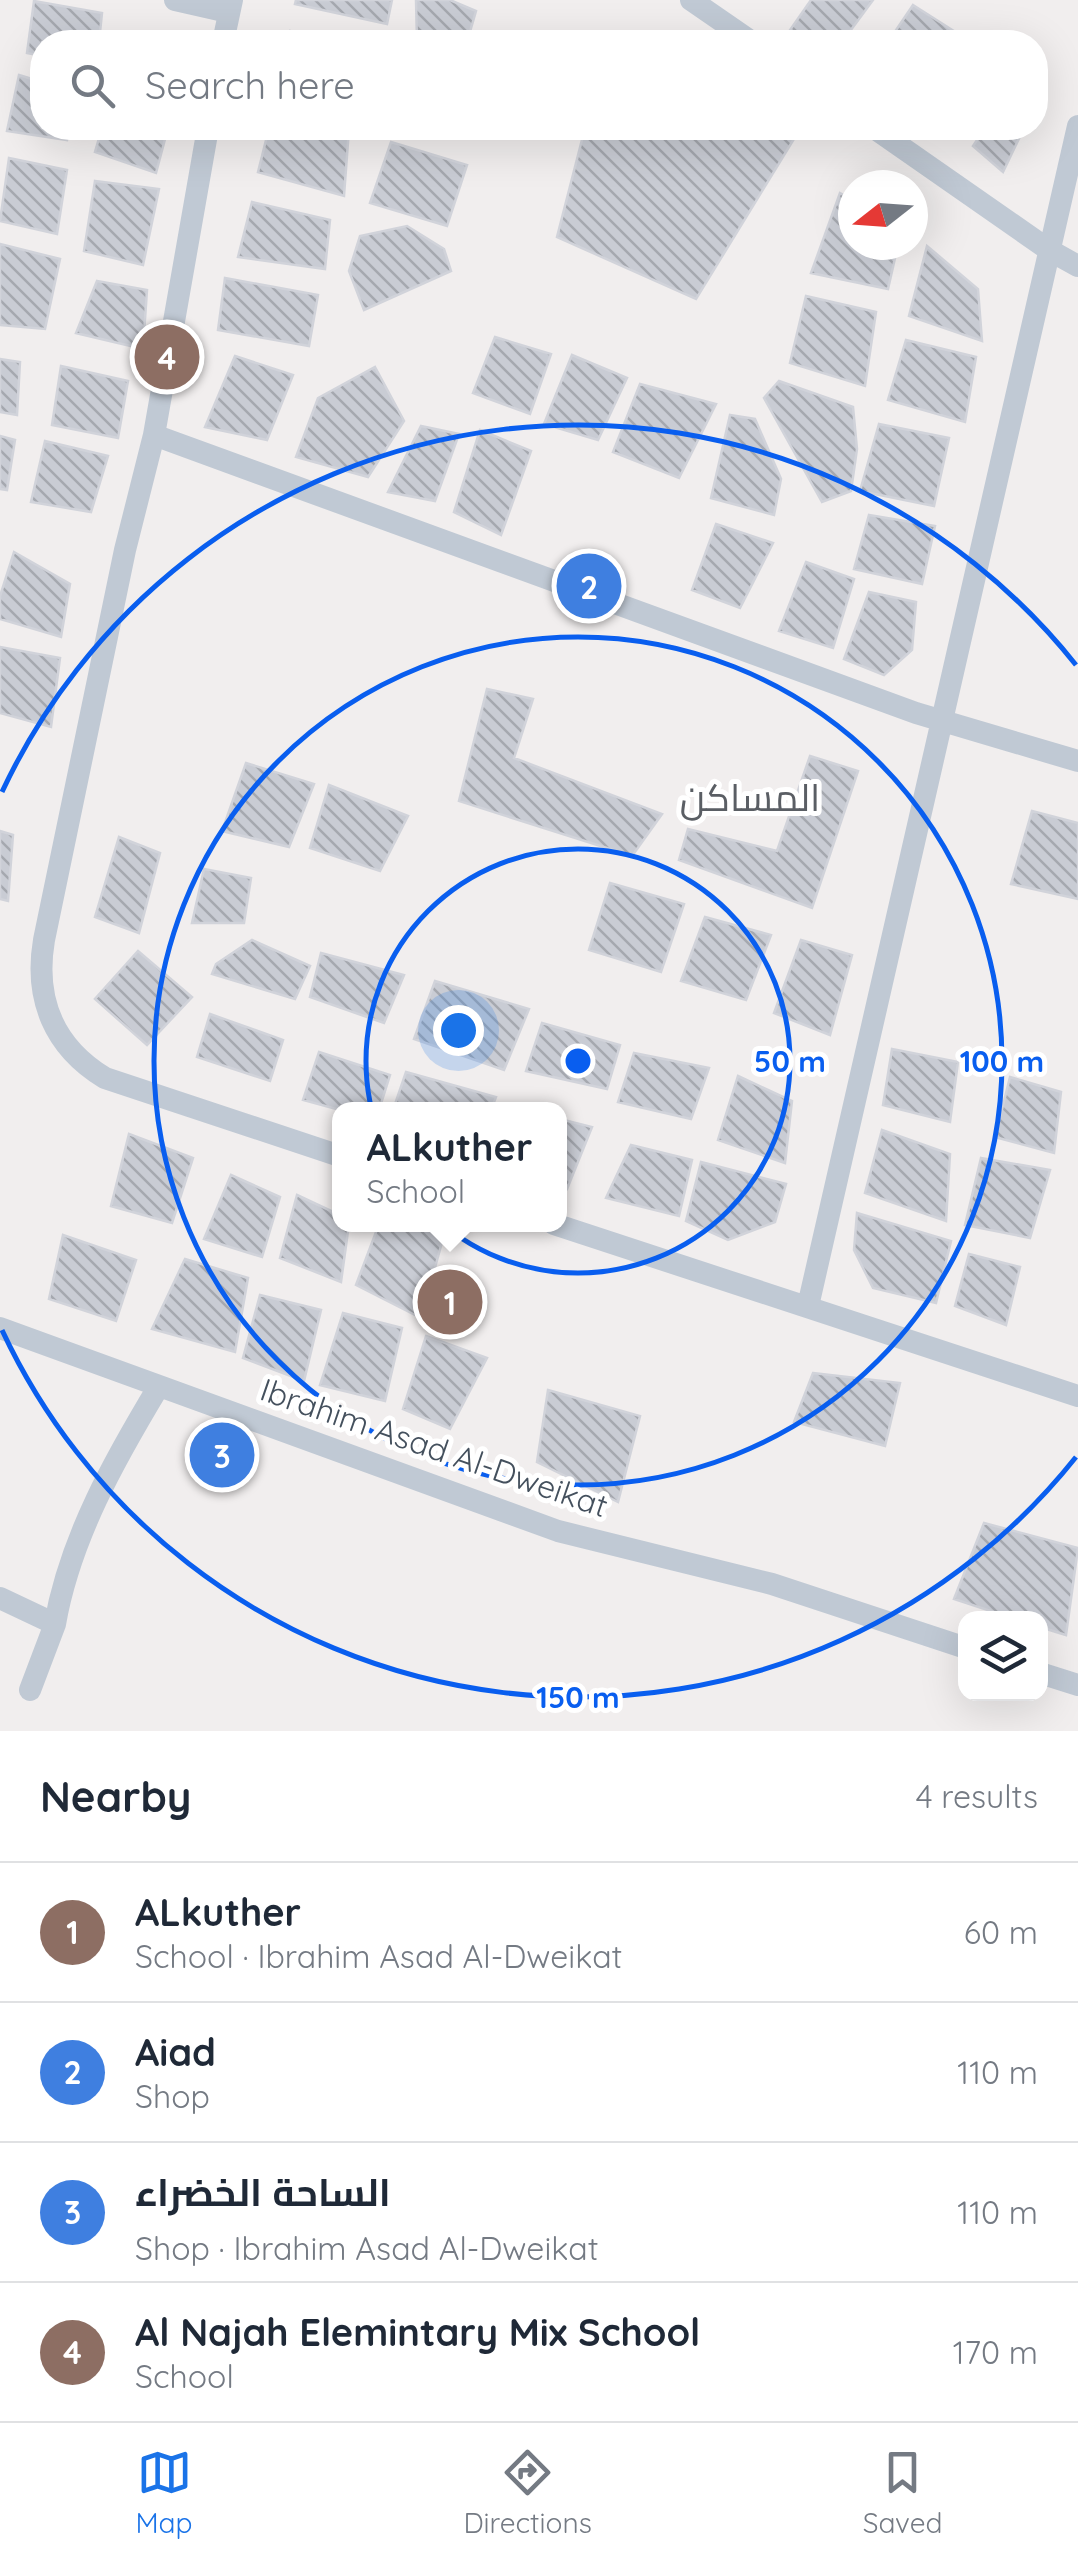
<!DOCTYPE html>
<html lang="en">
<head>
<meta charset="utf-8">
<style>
  body { margin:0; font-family:Quicksand,Cairo,sans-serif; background:#f6f6f7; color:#1f2937 }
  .controls { position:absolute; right:30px; bottom:30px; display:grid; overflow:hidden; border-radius:20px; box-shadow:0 10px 40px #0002 }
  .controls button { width:90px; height:90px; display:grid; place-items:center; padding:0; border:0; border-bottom:2px solid #e0e1e3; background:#fff; color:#1f2937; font:50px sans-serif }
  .compass { position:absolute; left:838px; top:170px; width:90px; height:90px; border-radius:50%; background:#fff; box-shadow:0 10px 40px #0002; rotate:253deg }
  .you { position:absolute; left:458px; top:1030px; width:35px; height:35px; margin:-25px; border:8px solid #fff; border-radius:50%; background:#1a73e8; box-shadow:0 0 0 15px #1a73e833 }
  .badge { display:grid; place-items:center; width:65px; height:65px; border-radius:50%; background:#1a73e8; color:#fff; font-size:32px; font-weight:700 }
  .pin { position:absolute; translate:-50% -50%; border:5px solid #fff; box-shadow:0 2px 10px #0006 }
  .popup { position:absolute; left:332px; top:1102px; width:235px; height:130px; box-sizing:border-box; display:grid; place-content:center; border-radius:20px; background:#fff; filter:drop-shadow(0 2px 8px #0005); font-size:32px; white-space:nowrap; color:#747a83 }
  .popup b { font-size:38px; color:#1f2937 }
  .popup::after { content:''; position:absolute; left:50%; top:100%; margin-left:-20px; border:20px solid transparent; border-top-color:#fff }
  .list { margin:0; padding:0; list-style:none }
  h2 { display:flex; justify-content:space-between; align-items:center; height:130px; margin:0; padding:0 40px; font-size:42px }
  h2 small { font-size:32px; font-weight:400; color:#747a83 }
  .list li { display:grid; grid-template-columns:65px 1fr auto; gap:30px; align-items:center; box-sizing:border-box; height:140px; padding:0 40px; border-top:2px solid #e0e1e3 }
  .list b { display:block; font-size:38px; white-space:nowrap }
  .list p { margin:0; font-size:32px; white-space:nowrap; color:#747a83 }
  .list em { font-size:32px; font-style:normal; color:#747a83 }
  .icon { flex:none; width:55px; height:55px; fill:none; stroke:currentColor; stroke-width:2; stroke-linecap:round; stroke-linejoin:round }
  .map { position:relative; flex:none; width:1078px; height:1731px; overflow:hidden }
  .search { position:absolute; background:#fff; box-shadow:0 10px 40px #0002; left:30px; right:30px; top:30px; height:110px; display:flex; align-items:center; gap:25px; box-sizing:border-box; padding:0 35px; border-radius:40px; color:#747a83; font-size:38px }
  .sheet { height:690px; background:#fff }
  nav { display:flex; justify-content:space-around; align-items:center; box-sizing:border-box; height:140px; border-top:2px solid #e0e1e3; background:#fff; font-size:28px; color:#747a83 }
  nav a { display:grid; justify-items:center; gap:5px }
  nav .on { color:#1a73e8 }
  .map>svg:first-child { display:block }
  .building { fill:url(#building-back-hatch); stroke:#d1d3da; stroke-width:2.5 }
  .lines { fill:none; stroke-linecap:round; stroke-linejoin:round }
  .minor { stroke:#c0c9d4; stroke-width:22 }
  .ring { fill:none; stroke:#095eef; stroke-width:5 }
  .labels { text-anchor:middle; stroke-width:10; stroke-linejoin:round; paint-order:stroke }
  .street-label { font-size:32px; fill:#44505d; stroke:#fff }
  .quarter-label { font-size:38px; fill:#5a5e64; stroke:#fff }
  .centre { fill:#095eef; stroke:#fff; stroke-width:5 }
  .ring-label { font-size:30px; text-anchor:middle; font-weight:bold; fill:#095eef; stroke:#fff; stroke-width:10; stroke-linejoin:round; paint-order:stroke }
</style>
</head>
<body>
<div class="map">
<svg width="1078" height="1731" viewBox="0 0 1078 1731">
  <defs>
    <pattern id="building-back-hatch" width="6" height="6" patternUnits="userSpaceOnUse" patternTransform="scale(2.5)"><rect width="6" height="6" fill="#c9ccd4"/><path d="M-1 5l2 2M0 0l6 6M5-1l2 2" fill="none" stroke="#a5a8af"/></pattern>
  </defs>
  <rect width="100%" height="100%" fill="#f1eeee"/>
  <!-- building -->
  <path class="building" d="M296 0H392L387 24 295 4Z
    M416 0H450L476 11 467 42H417Z
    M811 0H873L842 42H810L790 30Z
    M34 1 102 13 99 42H42V56L27 53Z
    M913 5 957 33 950 42H888Z
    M290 31 341 42H287Z
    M19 75 42 82V128H69L67 140 7 131Z
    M102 128H168L156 173 95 152Z
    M269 128 349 129 344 196 258 172Z
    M585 128H796L800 129 696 299 557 237Z
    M985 128H1024L1003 172 973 146Z
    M391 142 467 165 447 226 370 203Z
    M9 158 67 170 57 234 0 221Z
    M95 181 159 189 143 265 84 251Z
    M840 193 853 200V245H898L888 289 811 273Z
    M252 202 330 220 325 269 238 257Z
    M407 226 444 249 451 271 364 310 349 271 360 236Z
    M0 244 60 259 45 329 0 325Z
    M927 246 978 289 982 341 909 316Z
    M225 278 318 295 309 346 218 330Z
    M97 281 147 290 143 349 76 333Z
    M806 296 876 312 865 386 790 363Z
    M495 337 551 354 530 414 473 393Z
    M906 340 976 357 965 422 888 400Z
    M572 355 627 378 598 440 544 424Z
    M235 356 293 375 267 440 205 427Z
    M0 359 20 362 17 415 0 412Z
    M61 366 128 381 118 438 52 425Z
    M375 367 404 421 368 477 296 457 318 398Z
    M779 381 853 407 857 449 851 491 822 502 764 398Z
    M640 384 716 404 679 478 613 452Z
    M730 415 755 419 781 479 774 515 711 498Z
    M879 424 949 438 934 506 860 491Z
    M421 426 459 434 435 501 388 492Z
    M480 430 531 451 501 535 454 512Z
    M0 436 15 440 7 490 0 489Z
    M45 441 108 456 91 512 31 502Z
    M869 515 935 526 922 584 854 569Z
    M716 524 773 543 740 608 692 590Z
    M14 552 70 584 61 637 0 619V596Z
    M806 562 854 579 833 648 779 631Z
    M869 592 916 602 912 650 884 675 844 659Z
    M0 647 60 658 51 727 0 713Z
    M487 689 533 699 514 758 662 814 632 856 459 801Z
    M810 756 858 771 812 908 679 860 688 829 777 851Z
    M246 763 314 784 289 847 222 831Z
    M329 785 408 816 380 871 310 848Z
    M1032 811 1078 823V899L1011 884Z
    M0 831 13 835 8 901 0 899Z
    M119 837 160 853 139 933 95 917Z
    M204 869 251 878 244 923H192Z
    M610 883 684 904 661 972 589 950Z
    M705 917 771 935 746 1000 681 981Z
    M252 940 310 966 295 999 212 974 216 964Z
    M801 940 852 955 830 1035 774 1013Z
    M138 951 192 997 147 1045 95 999Z
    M321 953 404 975 384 1023 310 997Z
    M435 981 529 1009 504 1070 414 1039Z
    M210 1014 283 1040 270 1081 197 1057Z
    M542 1023 620 1045 607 1089 526 1071Z
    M892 1049 958 1062 950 1122 883 1105Z
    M319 1052 390 1075 379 1110H340L303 1100Z
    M634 1053 709 1068 691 1119 618 1102Z
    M406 1072 496 1097 491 1110H393Z
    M738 1076 792 1101 785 1163 718 1140Z
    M1010 1077 1061 1092 1054 1153 995 1137Z
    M560 1119 592 1127 567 1189 560 1186Z
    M882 1130 950 1154 946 1221 865 1193Z
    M129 1134 193 1158 172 1223 111 1206Z
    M631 1145 692 1160 679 1216 606 1198Z
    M981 1158 1050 1170 1030 1238 965 1225Z
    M701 1162 786 1184 775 1222 728 1240 686 1221Z
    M231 1175 280 1197 262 1257 204 1239Z
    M297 1195 340 1215V1224H349L341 1282 280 1258Z
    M857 1213 951 1241 936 1303 873 1288 854 1250Z
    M379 1224H409L444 1235 421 1318 356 1285Z
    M63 1235 136 1260 116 1321 49 1299Z
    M969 1254 1020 1267 1006 1325 955 1306Z
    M185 1259 248 1278 235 1352 152 1329Z
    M260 1295 321 1310 304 1381 243 1358Z
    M343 1313 402 1328 385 1401 320 1385Z
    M426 1336 487 1358 450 1429 403 1409Z
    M813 1373 900 1383 885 1446 794 1422Z
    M548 1390 640 1416 618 1502 537 1462Z
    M984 1523 1078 1548 1066 1635 1040 1627V1619H1015L954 1599Z"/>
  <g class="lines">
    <!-- minor -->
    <path class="minor" d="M175 0 228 12
      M691 0 752 42
      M223 42 232 0
      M208 128 154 435 125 550 44 940C34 999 54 1047 105 1078L340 1156
      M874 128 1049 250 1078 266
      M154 435 916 713 1078 761
      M554 1224 1078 1396
      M808 1306 1078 126
      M0 1328 558 1531 772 1584 966 1648
      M0 1598 55 1624C70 1538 115 1459 159 1386
      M1040 1673 1078 1685
      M30 1690 55 1624"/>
  </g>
  <!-- distance rings -->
  <g class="ring">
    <circle cx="578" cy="1061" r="212"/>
    <circle cx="578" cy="1061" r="424"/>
    <path d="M1076 1457A636 636 0 0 1 2 1330M2 792A636 636 0 0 1 1076 665"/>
  </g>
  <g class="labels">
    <!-- street labels -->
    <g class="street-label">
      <text transform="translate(434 1448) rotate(19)" y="11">Ibrahim Asad Al-Dweikat</text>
    </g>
    <!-- quarter labels -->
    <g class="quarter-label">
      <text x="750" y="811">المساكن</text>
    </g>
  </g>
  <circle cx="578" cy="1061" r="15" class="centre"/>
  <g class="ring-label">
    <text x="790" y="1072">50 m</text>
    <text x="1002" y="1072">100 m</text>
    <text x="578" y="1708">150 m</text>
  </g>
</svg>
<div class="controls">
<button><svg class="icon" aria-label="layers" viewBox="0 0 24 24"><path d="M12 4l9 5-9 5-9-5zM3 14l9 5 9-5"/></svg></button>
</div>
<svg class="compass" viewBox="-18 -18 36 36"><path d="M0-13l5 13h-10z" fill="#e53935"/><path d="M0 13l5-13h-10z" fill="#747a83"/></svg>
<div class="you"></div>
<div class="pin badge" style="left:450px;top:1302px;background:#8d6e63">1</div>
<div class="popup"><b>ALkuther</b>School</div>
<div class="pin badge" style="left:589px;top:586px;background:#3f7fe0">2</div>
<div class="pin badge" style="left:222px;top:1455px;background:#3f7fe0">3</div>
<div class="pin badge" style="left:167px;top:357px;background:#8d6e63">4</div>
<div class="search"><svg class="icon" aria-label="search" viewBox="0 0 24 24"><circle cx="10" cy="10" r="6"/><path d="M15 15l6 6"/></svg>Search here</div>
</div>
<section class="sheet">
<h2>Nearby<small>4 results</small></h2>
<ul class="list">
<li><span class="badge" style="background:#8d6e63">1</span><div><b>ALkuther</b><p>School · Ibrahim Asad Al-Dweikat</p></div><em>60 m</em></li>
<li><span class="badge" style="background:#3f7fe0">2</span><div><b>Aiad</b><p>Shop</p></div><em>110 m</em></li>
<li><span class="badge" style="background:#3f7fe0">3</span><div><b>الساحة الخضراء</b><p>Shop · Ibrahim Asad Al-Dweikat</p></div><em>110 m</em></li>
<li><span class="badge" style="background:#8d6e63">4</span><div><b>Al Najah Elemintary Mix School</b><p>School</p></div><em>170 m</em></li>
</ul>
</section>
<nav>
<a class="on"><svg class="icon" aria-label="map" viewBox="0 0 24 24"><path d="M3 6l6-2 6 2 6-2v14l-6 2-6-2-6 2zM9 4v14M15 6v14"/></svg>Map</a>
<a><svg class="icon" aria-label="directions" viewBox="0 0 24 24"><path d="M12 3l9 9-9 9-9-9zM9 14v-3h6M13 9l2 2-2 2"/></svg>Directions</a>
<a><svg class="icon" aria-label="saved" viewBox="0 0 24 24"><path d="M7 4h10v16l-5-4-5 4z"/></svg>Saved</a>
</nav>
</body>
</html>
